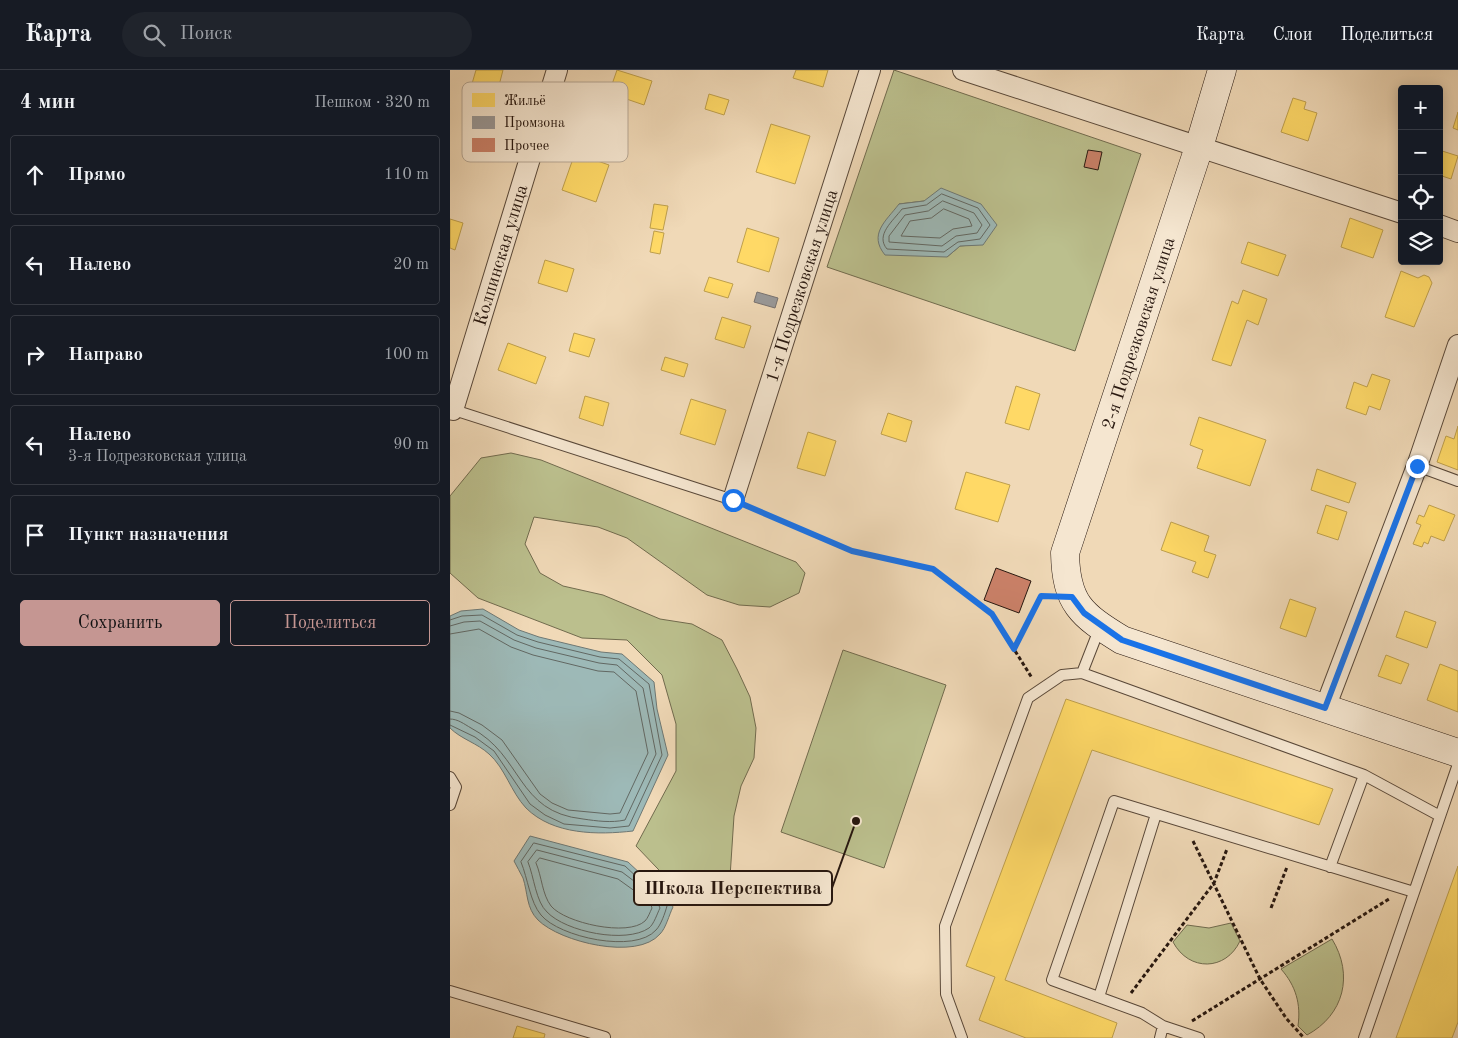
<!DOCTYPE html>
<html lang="ru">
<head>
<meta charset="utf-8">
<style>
  body { margin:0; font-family:"Old Standard TT",serif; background:#20242c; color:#f1f3f6 }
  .controls { position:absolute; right:15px; top:15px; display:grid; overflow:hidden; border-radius:5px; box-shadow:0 2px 12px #0003 }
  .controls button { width:45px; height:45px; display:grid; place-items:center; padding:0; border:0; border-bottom:1px solid #363941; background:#171b24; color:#f1f3f6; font:25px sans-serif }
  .stop { position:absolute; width:15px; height:15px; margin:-11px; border:4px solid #1a73e8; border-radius:50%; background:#fff }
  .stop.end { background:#1a73e8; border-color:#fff; box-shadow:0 1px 5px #0008 }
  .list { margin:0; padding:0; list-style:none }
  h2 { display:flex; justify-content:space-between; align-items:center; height:65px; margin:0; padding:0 20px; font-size:21px }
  h2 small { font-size:16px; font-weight:400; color:#9ea1a6 }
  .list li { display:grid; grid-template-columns:32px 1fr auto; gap:15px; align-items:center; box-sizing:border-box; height:80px; margin:0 10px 10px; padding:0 10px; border:1px solid #363941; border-radius:5px }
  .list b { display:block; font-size:19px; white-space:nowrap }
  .list p { margin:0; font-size:16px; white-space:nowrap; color:#9ea1a6 }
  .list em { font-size:16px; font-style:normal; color:#9ea1a6 }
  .actions { display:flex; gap:10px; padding:15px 20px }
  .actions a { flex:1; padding:11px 0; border:1px solid #c59692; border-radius:5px; text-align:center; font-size:18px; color:#c59692 }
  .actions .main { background:#c59692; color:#111 }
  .icon { flex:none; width:28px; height:28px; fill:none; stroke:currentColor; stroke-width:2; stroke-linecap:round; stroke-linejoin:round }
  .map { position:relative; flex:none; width:1008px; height:968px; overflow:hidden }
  header { display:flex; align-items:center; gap:30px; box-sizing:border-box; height:70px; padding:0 25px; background:#171b24; border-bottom:1px solid #363941 }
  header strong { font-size:24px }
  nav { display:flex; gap:28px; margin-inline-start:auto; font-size:18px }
  .search { width:350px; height:45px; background:#20242c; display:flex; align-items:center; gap:12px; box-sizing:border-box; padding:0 18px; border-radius:28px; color:#9ea1a6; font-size:19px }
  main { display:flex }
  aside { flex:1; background:#171b24 }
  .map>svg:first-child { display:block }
  .green { fill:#bbbf8d; stroke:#716b4e; fill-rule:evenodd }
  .water { fill:#9db9b7; stroke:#6e7874 }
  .homes { fill:#ffd966; stroke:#be9f4c }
  .industry { fill:#999; stroke:#777270 }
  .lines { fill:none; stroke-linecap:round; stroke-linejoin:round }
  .shore { stroke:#626863; stroke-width:1 }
  .building { fill:#cb8169; stroke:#27170f }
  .lane-casing { stroke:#594839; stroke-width:12 }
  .street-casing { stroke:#594839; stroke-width:22 }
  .secondary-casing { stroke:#27170f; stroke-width:29 }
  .path { stroke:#27170f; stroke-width:3; stroke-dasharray:4 2.5; stroke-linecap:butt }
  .lane { stroke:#f5e6d0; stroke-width:10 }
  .street { stroke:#f5e6d0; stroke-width:20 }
  .secondary { stroke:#f5e6d0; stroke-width:28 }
  .route { stroke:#1a73e8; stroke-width:6 }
  .labels { text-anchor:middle; stroke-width:5; stroke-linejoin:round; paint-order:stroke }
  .street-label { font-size:18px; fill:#27170f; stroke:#f5e6d0 }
  .key { fill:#f5e6d0; stroke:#b7a896; stroke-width:1 }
  .key-label { font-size:14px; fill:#27170f }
  .leader { fill:none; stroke:#27170f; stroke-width:2 }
  .callout-dot { fill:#27170f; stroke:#f5e6d0; stroke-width:2 }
  .callout { fill:#f5e6d0; stroke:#27170f; stroke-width:2 }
  .callout-label { font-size:19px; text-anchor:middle; font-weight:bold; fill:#27170f }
</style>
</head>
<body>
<header>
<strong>Карта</strong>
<div class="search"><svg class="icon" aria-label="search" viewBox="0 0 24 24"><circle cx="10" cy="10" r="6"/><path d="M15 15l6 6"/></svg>Поиск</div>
<nav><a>Карта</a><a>Слои</a><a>Поделиться</a></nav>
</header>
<main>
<aside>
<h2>4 мин<small>Пешком · 320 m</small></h2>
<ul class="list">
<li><svg class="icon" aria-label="ahead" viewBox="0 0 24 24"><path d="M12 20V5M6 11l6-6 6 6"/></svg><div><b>Прямо</b></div><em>110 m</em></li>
<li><svg class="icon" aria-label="left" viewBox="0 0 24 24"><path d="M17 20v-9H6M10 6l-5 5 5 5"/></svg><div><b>Налево</b></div><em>20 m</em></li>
<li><svg class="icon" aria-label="right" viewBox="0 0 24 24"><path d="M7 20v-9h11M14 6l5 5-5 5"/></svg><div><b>Направо</b></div><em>100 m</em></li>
<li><svg class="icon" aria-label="left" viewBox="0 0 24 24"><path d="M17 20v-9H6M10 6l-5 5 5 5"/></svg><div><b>Налево</b><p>3-я Подрезковская улица</p></div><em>90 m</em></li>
<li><svg class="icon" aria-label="arrive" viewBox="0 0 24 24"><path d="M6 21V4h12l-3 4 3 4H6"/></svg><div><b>Пункт назначения</b></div></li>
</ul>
<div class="actions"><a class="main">Сохранить</a><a>Поделиться</a></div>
</aside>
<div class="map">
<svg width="1008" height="968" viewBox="0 0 1008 968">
  <rect width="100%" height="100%" fill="#f0d9b7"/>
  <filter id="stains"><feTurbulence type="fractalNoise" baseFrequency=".004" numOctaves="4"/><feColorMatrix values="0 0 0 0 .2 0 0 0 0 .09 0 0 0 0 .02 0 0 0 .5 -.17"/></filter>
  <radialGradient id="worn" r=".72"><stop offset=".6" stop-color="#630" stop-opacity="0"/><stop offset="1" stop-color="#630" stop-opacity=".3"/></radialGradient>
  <!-- green -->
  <path class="green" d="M444 0 691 84 625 281 377 197ZM474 131 533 174 510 176 497 187 449 134Z
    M61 383 91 390 346 492 355 503 349 523 320 537 289 535 257 525 177 468 148 457 84 447 75 474 90 503 113 516 153 525 210 549 242 554 272 570 287 599 300 627 306 658 304 688 291 716 284 746 280 807 259 829 229 821 186 776 226 701V654L212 605 177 570 132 568 28 528 0 503V426L31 388Z
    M393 580 496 615 434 798 331 762Z
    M781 853 790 871C776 901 739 902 723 872L737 855 759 858Z
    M882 869C904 905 894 945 857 965L848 956C851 934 846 916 831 899Z"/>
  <!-- water -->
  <path class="water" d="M491 118 531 134 547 155 533 175 510 176 497 187 435 185C418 164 436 151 449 134L474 131Z
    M33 539 69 560 89 567 151 582 172 584 204 612 207 639 218 685 183 761C148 765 103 765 76 738 61 722 55 698 39 684 27 673 11 669 0 658V546L11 541Z
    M80 766 178 792 193 806 214 819 223 837C219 845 216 858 210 864 187 891 110 872 88 850 76 838 78 823 73 808 70 802 67 797 64 791Z"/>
  <!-- homes -->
  <path class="homes" d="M26 0H53L45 31 19 24Z
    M167 0 202 11 194 35 159 23Z
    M346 0H378L373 17 343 8Z
    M259 24 279 30 274 45 255 39Z
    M843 28 856 32 854 39 867 43 858 71 831 62Z
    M1008 42V60L1003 58Z
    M321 54 360 66 345 114 306 102Z
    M989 80 1008 86 1001 109 989 105Z
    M125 83 159 95 146 132 112 120Z
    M204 134 218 136 213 160 200 158Z
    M900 148 933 160 923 188 891 177Z
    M0 149 13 153 5 180 0 178Z
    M297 158 329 168 319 202 287 192Z
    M204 161 214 163 210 184 200 182Z
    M798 172 836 185 828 206 791 193Z
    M95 190 124 199 117 222 88 213Z
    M951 201 968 208 974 205 979 207 982 213 964 257 935 247Z
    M259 207 283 214 278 228 254 221Z
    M793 220 817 229 808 255 797 250 781 296 762 290 782 231 788 234Z
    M272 247 301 256 294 278 265 269Z
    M124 263 145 269 139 287 119 281Z
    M58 273 96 287 86 314 48 300Z
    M215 287 238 294 234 307 211 300Z
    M922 304 940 310 930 340 919 336 916 345 896 338 904 312 917 317Z
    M566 316 590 324 579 360 555 353Z
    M135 326 159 333 153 356 129 348Z
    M241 329 276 340 265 375 230 364Z
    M438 343 462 351 456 372 431 364Z
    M749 347 816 370 800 416 747 398 753 380 740 375Z
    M1008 356V400L987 392 996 366 1004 369Z
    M358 362 386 371 375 406 347 398Z
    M867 399 906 413 899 433 861 420Z
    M516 402 560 415 548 452 505 439Z
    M876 435 897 442 888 470 867 463Z
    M979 435 1005 445 994 471 981 466 978 474 974 472 972 477 963 474 971 455 966 453 969 445 974 447Z
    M721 452 759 466 754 481 766 485 758 508 742 502 746 492 711 480Z
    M840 529 866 538 856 567 830 558Z
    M955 541 986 552 977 578 946 567Z
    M936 585 959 594 951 614 928 606Z
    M990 594 1008 601V642L977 630Z
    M616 629 883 719 869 755 642 680 555 910 667 953 662 968H576L529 950 545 907 516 896Z
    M1008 796V952L1002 968H946Z
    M67 956 95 964 94 968H63Z"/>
  <!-- industry -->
  <path class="industry" d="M307 222 328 228 325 238 304 232Z"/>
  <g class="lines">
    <!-- shore -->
    <path class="shore" d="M492 124 528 138 540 155 530 169 508 172 494 182 437 179C425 165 443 151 452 139L476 135Z
      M493 131 524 143 532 155 527 163 506 166 492 176 439 172V166L455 145 478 141Z
      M494 139 519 149 522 156 503 159 490 168 451 166 460 151 481 148Z
      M0 550 12 546 32 545 67 565 88 572 150 587 169 589 199 614 212 685 179 756 160 758 114 754 95 745 80 734 44 681 25 667 0 655
      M0 556 14 552 30 551 64 570 86 578 149 593 167 595 193 618 206 684 175 750C161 753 147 751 133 749 66 742 73 685 21 658 14 654 8 649 0 649
      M0 564 29 559 61 577 83 585 148 601 164 602 186 621 198 683 170 743 160 744 118 740 102 733 90 724 52 670 32 655 9 643 0 641
      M84 773 175 796 190 810 210 822 217 836C215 843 211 855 206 860 185 884 109 867 91 845 80 832 78 809 71 792Z
      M87 780 172 802 205 827 210 838C207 844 204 854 199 858 176 874 116 862 97 842 86 832 84 807 78 792Z
      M90 788 168 809 200 832 202 838C200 842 198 848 195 851 178 867 115 853 101 836 92 824 92 807 86 793Z"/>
  </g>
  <!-- building -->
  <path class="building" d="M638 80 652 82 648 100 634 97Z
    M546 498 581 511 569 543 534 530Z"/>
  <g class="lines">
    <defs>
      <path id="lane" d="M1 339 283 430
        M967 396 1008 411
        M632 603 650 557
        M0 707 6 717 0 735
        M880 797 914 705
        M0 921 155 967
        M649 927 706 744
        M512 968 496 924 495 856 578 628 612 605 632 603 914 705 990 746
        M710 968 713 956
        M749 968 713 956 692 943 602 910 664 731 964 822
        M914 968 1008 694"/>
      <g id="street">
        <path d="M513 0 952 143"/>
        <path d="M989 155 1008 162"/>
        <path id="s1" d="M3 340 107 0"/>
        <path id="s2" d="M283 430 420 0"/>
        <path d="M875 638 967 396 1008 275"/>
      </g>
      <path id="secondary" d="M772 0 749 77 615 483C616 533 631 545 672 570L1008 683"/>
    </defs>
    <!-- lane casing -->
    <use href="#lane" class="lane-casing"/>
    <!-- street casing -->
    <use href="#street" class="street-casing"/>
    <!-- secondary casing -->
    <use href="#secondary" class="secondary-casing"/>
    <!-- path -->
    <path class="path" d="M300 437 402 481 483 499 542 544 582 608
      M564 579 591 526 599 527
      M743 771 810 909 836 948 854 968
      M821 838 837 797
      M681 923 764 813 777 779
      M742 951 939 829"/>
    <!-- lane -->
    <use href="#lane" class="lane"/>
    <!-- street -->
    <use href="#street" class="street"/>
    <!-- secondary -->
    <use href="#secondary" class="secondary"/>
  </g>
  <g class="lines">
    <!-- route -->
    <path class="route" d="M283 430 402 481 483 499 542 544 564 579 591 526 622 527 634 543 672 570 875 638 967 396"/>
  </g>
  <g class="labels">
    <!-- street labels -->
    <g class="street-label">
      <text dy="6" stroke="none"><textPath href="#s1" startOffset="162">Колпинская улица</textPath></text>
      <text dy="6" stroke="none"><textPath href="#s2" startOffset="225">1-я Подрезковская улица</textPath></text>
      <text transform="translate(688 263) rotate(-72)" y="6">2-я Подрезковская улица</text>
    </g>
  </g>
  <!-- legend -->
  <rect x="12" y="12" width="166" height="80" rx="8" class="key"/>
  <rect x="22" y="23" width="23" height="14" fill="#ffd966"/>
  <rect x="22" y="46" width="23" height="13" fill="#999"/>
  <rect x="22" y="68" width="23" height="14" fill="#cb8169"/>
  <g class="key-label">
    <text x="54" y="35">Жильё</text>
    <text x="54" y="57">Промзона</text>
    <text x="54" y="80">Прочее</text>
  </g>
  <!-- callouts -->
  <path class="leader" d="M406 751L382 818"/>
  <circle class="callout-dot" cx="406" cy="751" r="5"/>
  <rect class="callout" x="184" y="801" width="198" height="34" rx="5"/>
  <g class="callout-label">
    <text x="283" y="824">Школа Перспектива</text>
  </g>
  <rect width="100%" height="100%" filter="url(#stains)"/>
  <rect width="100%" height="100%" fill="url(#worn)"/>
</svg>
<div class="controls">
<button>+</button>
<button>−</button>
<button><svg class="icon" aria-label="locate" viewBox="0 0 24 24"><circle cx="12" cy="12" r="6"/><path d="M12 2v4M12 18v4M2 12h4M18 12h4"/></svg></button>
<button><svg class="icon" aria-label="layers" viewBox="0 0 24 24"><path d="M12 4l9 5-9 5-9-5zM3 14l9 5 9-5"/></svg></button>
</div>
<div class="stop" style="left:283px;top:430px"></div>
<div class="stop end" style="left:967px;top:396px"></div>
</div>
</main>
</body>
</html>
